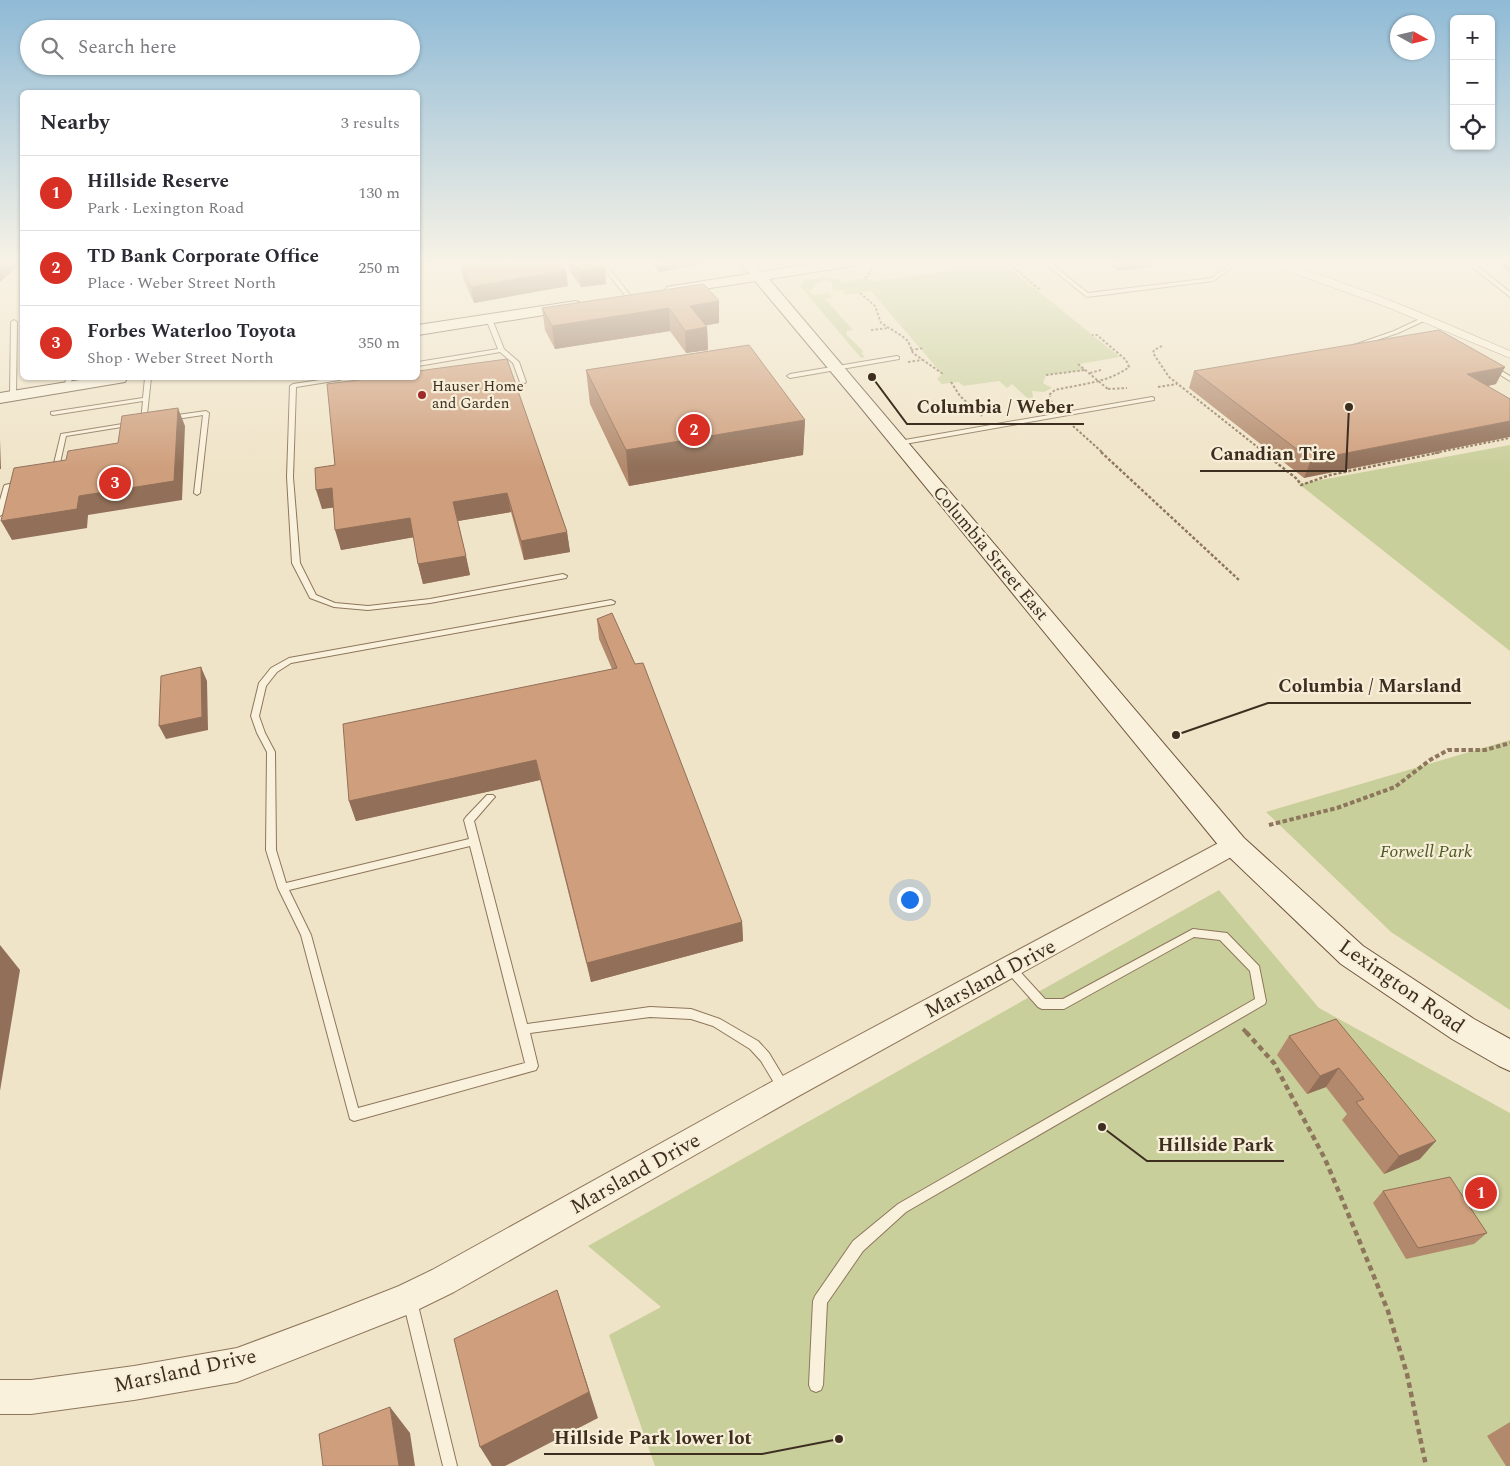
<!DOCTYPE html>
<html lang="en">
<head>
<meta charset="utf-8">
<style>
  body { margin:0; font-family:Spectral,serif; background:#f2f2f3; color:#2b2b33 }
  .controls { position:absolute; right:15px; top:15px; display:grid; overflow:hidden; border-radius:8px; box-shadow:0 1px 4px #0004 }
  .controls button { width:45px; height:45px; display:grid; place-items:center; padding:0; border:0; border-bottom:1px solid #e1e1e2; background:#fff; color:#2b2b33; font:25px sans-serif }
  .compass { position:absolute; left:1390px; top:15px; width:45px; height:45px; border-radius:50%; background:#fff; box-shadow:0 1px 4px #0004; rotate:98deg }
  .you { position:absolute; left:909px; top:899px; width:18px; height:18px; margin:-12px; border:4px solid #fff; border-radius:50%; background:#1a73e8; box-shadow:0 0 0 8px #1a73e833 }
  .badge { display:grid; place-items:center; width:32px; height:32px; border-radius:50%; background:#d93025; color:#fff; font-size:16px; font-weight:700 }
  .pin { position:absolute; translate:-50% -50%; border:2px solid #fff; box-shadow:0 1px 5px #0006 }
  .list { margin:0; padding:0; list-style:none }
  h2 { display:flex; justify-content:space-between; align-items:center; height:65px; margin:0; padding:0 20px; font-size:21px }
  h2 small { font-size:16px; font-weight:400; color:#7c7c81 }
  .list li { display:grid; grid-template-columns:32px 1fr auto; gap:15px; align-items:center; box-sizing:border-box; height:75px; padding:0 20px; border-top:1px solid #e1e1e2 }
  .list b { display:block; font-size:19px; white-space:nowrap }
  .list p { margin:0; font-size:16px; white-space:nowrap; color:#7c7c81 }
  .list em { font-size:16px; font-style:normal; color:#7c7c81 }
  .icon { flex:none; width:28px; height:28px; fill:none; stroke:currentColor; stroke-width:2; stroke-linecap:round; stroke-linejoin:round }
  .map { position:relative; flex:none; width:1510px; height:1466px; overflow:hidden }
  .search { position:absolute; background:#fff; box-shadow:0 1px 4px #0004; left:20px; top:20px; width:400px; height:55px; display:flex; align-items:center; gap:12px; box-sizing:border-box; padding:0 18px; border-radius:28px; color:#7c7c81; font-size:19px }
  .panel { position:absolute; background:#fff; box-shadow:0 1px 4px #0004; left:20px; top:90px; width:400px; height:290px; border-radius:8px }
  .map>svg:first-child { display:block }
  .green { fill:#c9cf9b }
  .lines { fill:none; stroke-linecap:round; stroke-linejoin:round }
  .service-casing { stroke:#8d765c; stroke-width:2 }
  .minor-casing { stroke:#8d765c; stroke-width:1 }
  .tertiary-casing { stroke:#8d765c; stroke-width:2 }
  .secondary-casing { stroke:#6f573f; stroke-width:2 }
  .path-far3 { stroke:#8d765c; stroke-width:2; stroke-dasharray:2.5 2; stroke-linecap:butt }
  .path-far2 { stroke:#8d765c; stroke-width:2.5; stroke-dasharray:3 2; stroke-linecap:butt }
  .path-far1 { stroke:#8d765c; stroke-width:4; stroke-dasharray:4.5 2.5; stroke-linecap:butt }
  .path { stroke:#8d765c; stroke-width:4.5; stroke-dasharray:5.5 4; stroke-linecap:butt }
  .service { fill:#faf1dc; fill-rule:evenodd }
  .minor { fill:#faf1dc; fill-rule:evenodd }
  .tertiary { fill:#faf1dc; fill-rule:evenodd }
  .secondary { fill:#faf1dc; fill-rule:evenodd }
  .wall { fill:#b2896c }
  .shaded-wall { fill:#916f58 }
  .building { fill:#cf9f7d; stroke:#916f58 }
  .poi-dot { fill:#9e2a2b; stroke:#f7eed8; stroke-width:2 }
  .labels { text-anchor:middle; stroke-width:4.5; stroke-linejoin:round; paint-order:stroke }
  .far-poi-label { font-size:15px; fill:#3d2e20; stroke:#f7eed8; text-anchor:start }
  .street-label { font-size:18px; fill:#3d2e20; stroke:#f7eed8 }
  .park-label { font-size:18px; font-style:italic; fill:#4d5a26; stroke:#f7eed8 }
  .near-street-label { font-size:21px; fill:#3d2e20; stroke:#f7eed8 }
  .leader { fill:none; stroke:#3d2e20; stroke-width:2 }
  .callout-dot { fill:#3d2e20; stroke:#f7eed8; stroke-width:2 }
  .callout-label { font-size:19px; text-anchor:middle; font-weight:bold; fill:#3d2e20; stroke:#f7eed8; stroke-width:4.5; stroke-linejoin:round; paint-order:stroke }
</style>
</head>
<body>
<div class="map">
<svg width="1510" height="1466" viewBox="0 0 1510 1466">
  <rect width="100%" height="100%" fill="#f0e4c8"/>
  <!-- green -->
  <path class="green" d="M1004 264 1120 357 1079 364 1086 370 1046 375 1043 383 1052 388 1044 392 1032 391 1034 404 1012 384 1007 388 999 381 963 386 959 382 942 384 937 379 942 374 871 291 845 295 844 290H834L831 282C821 278 816 285 809 292L815 295 828 293 834 297 825 299 853 330 847 331 846 334 863 351 862 354 865 357 861 358 800 286 805 280 825 277 840 280 842 283 865 278 874 281Z
    M1510 445V651L1299 484Z
    M1510 740V1010L1391 932 1266 812Z
    M1219 890 1319 1008 1510 1113V1466H655L609 1335 661 1307 588 1246Z"/>
  <g class="lines">
    <defs>
      <path id="service" d="M599 262H604L631 296V298H627Z
        M1043 262H1049L1088 293 1212 278 1234 262H1240L1213 281 1087 297Z
        M1466 262H1472L1510 292V297Z
        M1426 316 1429 318 1428 319 1398 333 1359 346 1354 345 1394 331Z
        M489 317 492 319 504 349 519 362 526 382 525 383 520 382 513 363 500 352 418 366V362L498 349 486 319Z
        M14 320 17 322 16 396 13 398 10 396 11 322Z
        M897 356 899 357V359L790 378 787 376 790 374Z
        M1493 366 1510 376V381L1491 369V367Z
        M66 378H72L70 387 65 386Z
        M145 378H151L146 423 66 436 58 472 57 473H53L52 472 61 434 141 421 143 401 53 415 51 414V412L143 398Z
        M333 378H343L340 380 296 387 293 477 300 563 316 595 335 603 368 606 430 599 563 574 567 576 566 578 430 603 368 610 334 607 310 598 292 563 287 477 290 386 293 384Z
        M1152 397 1154 398V400L899 445 896 443 899 441Z
        M206 411 209 413 200 493 197 495 194 493 203 415 170 420 167 418 170 416Z
        M22 481 25 483 24 484 10 487 3 514 0 516V500L4 486 5 485Z
        M611 600 615 602 614 604 291 663 277 672 266 686 259 716 265 733 275 752 276 850 286 883 469 839 464 820 466 817 487 795H493L495 797 493 799 474 821 527 1024 650 1007 691 1009 720 1019 758 1041 769 1053 787 1083 789 1087 787 1091 783 1092 779 1091 761 1061 750 1049 713 1026 691 1019 650 1017 530 1033 538 1066 536 1070 354 1121 350 1119 301 935 278 888 266 850 267 752 257 733 251 716 259 683 271 668 289 658ZM470 846 525 1063 358 1108 311 935 289 890Z
        M1193 929 1227 933 1259 966 1266 1001 1265 1004 906 1212 863 1251 827 1303 823 1385 821 1390 816 1392 811 1390 809 1385 813 1301 815 1296 853 1241 898 1204 1255 999 1250 971 1220 940 1194 937 1064 1009H1042L1038 1007 1006 971 1005 968 1006 965 1010 963 1014 965 1045 999H1063Z
        M410 1294 415 1296 417 1301 457 1466H443L403 1301 405 1296Z"/>
      <path id="minor" d="M1263 262C1292 262 1320 275 1348 285 1403 304 1456 328 1510 351V358L1387 307Z"/>
      <path id="tertiary" d="M1234 836 1242 839 1246 845 1242 851 795 1098 454 1292 409 1314 237 1382 134 1400 31 1414H0V1380H31L134 1366 237 1348 328 1314 399 1286 432 1270 775 1080 1226 839Z"/>
      <path id="secondary" d="M739 262H754L762 272 823 262H860L853 266 769 279 1244 838 1363 946 1474 1019 1510 1039V1071L1499 1066 1452 1039 1341 964 1224 852 858 404 755 281 672 294 667 293 665 290 667 287 672 286 749 274Z
        M576 301 581 303 584 306 581 309 418 335V325Z
        M92 378H127L125 382 119 383 0 403V393Z"/>
    </defs>
    <!-- service casing -->
    <use href="#service" class="service-casing"/>
    <!-- minor casing -->
    <use href="#minor" class="minor-casing"/>
    <!-- tertiary casing -->
    <use href="#tertiary" class="tertiary-casing"/>
    <!-- secondary casing -->
    <use href="#secondary" class="secondary-casing"/>
    <!-- path-far3 -->
    <path class="path-far3" d="M962 262 976 266
      M975 266 1007 262 1040 290
      M865 278 873 268
      M860 293 875 306 881 323 902 336 908 341 913 353 943 374
      M871 330 888 328
      M1162 346 1154 350 1153 353 1169 377 1265 453
      M911 350 924 348
      M908 362 922 360
      M1078 364 1109 390
      M1090 373 1101 370
      M1046 375 1085 370
      M951 382 960 396 982 416
      M1158 387 1177 384
      M1108 389 1127 388
      M1052 403 1049 395 1055 390C1080 384 1108 383 1129 367L1126 360 1097 335H1092
      M1073 426 1103 453
      M1435 453 1510 438"/>
    <!-- path-far2 -->
    <path class="path-far2" d="M1101 452 1239 580
      M1263 452 1297 479 1301 485 1330 475 1441 452"/>
    <!-- path-far1 -->
    <path class="path-far1" d="M1269 825 1337 808 1395 787 1430 760 1448 750H1485L1510 743
      M1243 1029 1247 1033"/>
    <!-- path -->
    <path class="path" d="M1246 1032 1274 1063 1325 1159 1357 1235 1388 1311 1407 1374 1426 1466"/>
    <!-- service -->
    <use href="#service" class="service"/>
    <!-- minor -->
    <use href="#minor" class="minor"/>
    <!-- tertiary -->
    <use href="#tertiary" class="tertiary"/>
    <!-- secondary -->
    <use href="#secondary" class="secondary"/>
  </g>
  <!-- wall -->
  <path class="wall" d="M568 262H601L606 284 581 287 569 270Z
    M651 262H710V263L659 272Z
    M1106 262H1153L1152 267 1118 271Z
    M1497 262H1510V273Z
    M461 266 568 286 474 303 464 281Z
    M704 284 719 323 706 325 707 327 708 350 686 353 670 331 555 349 545 330 542 308Z
    M586 370 805 420 803 455 629 486 590 404Z
    M1194 371 1496 384 1488 386 1304 478 1189 388Z
    M327 384 567 532 570 552 524 560 511 512 458 521 470 575 423 584 418 564 414 537 341 550 333 507 322 509 335 465Z
    M597 619 742 922 743 941 591 982 540 780 356 821 349 801 612 669 599 639Z
    M1336 1019 1420 1159 1384 1174 1342 1120 1347 1114 1326 1087 1307 1094 1277 1055 1289 1036Z
    M1383 1191 1487 1233 1474 1244 1406 1259 1373 1203Z
    M1510 1422V1466H1506L1487 1436Z"/>
  <!-- shaded-wall -->
  <path class="shaded-wall" d="M0 262H22L0 282Z
    M659 262H710V263L659 272Z
    M1120 262H1153L1152 267 1118 271Z
    M605 267 606 284 581 287 579 271Z
    M566 270 568 286 474 303 471 287Z
    M719 301V323L691 328 690 306Z
    M669 308 670 331 555 349 552 326Z
    M707 327 708 350 686 353 685 331Z
    M1505 367 1496 384 1459 392 1467 374Z
    M178 408 185 426 182 500 88 515 87 528 12 540 1 521 79 496Z
    M805 420 803 455 629 486 626 450Z
    M1510 421V437L1304 478 1311 460Z
    M0 439 1 469H0Z
    M332 488 338 507 322 509 316 490Z
    M507 493 511 512 458 521 453 502Z
    M410 518 415 537 341 550 335 530Z
    M567 532 570 552 524 560 521 541Z
    M466 556 470 575 423 584 418 564Z
    M201 667 207 681 208 730 166 739 159 726Z
    M536 760 540 780 356 821 349 801Z
    M742 922 743 941 591 982 587 963Z
    M0 945 20 970 0 1091Z
    M1339 1068 1326 1087 1307 1094 1320 1076Z
    M1436 1141 1420 1159 1384 1174 1399 1156Z
    M557 1290 598 1418 505 1466H492L480 1447Z
    M390 1407 410 1433 415 1466H399Z"/>
  <!-- building -->
  <path class="building" d="M486 262H560L566 270 471 287 461 266Z
    M573 262H601L605 267 579 271Z
    M704 284 719 301 690 306 707 327 685 331 669 308 552 326 542 308Z
    M1439 330 1505 367 1467 374 1510 399V421L1311 460 1194 371Z
    M749 345 805 420 626 450 586 370Z
    M507 359 567 532 521 541 507 493 453 502 466 556 418 564 410 518 335 530 332 488 316 490 315 468 335 465 327 384 373 378H418V371Z
    M178 408 174 481 79 496 77 509 1 521 14 468 66 460 68 451 118 443 122 416Z
    M612 613 635 664 643 663 742 922 587 963 536 760 349 801 343 724 617 668 597 619Z
    M201 667 202 717 159 726 161 676Z
    M1336 1019 1436 1141 1399 1156 1356 1102 1364 1099 1339 1068 1320 1076 1289 1036Z
    M1450 1177 1487 1233 1418 1248 1383 1191Z
    M557 1290 589 1392 480 1447 454 1339Z
    M390 1407 399 1466H323L319 1434Z"/>
  <!-- sky -->
  <linearGradient id="sky" x2="0" y2="1"><stop stop-color="#8fbad6"/><stop offset="0.56" stop-color="#f8f3e6"/><stop offset="1" stop-color="#f8f3e6" stop-opacity="0"/></linearGradient>
  <rect width="1510" height="468" fill="url(#sky)"/>
  <!-- markers -->
  <circle class="poi-dot" cx="422" cy="395" r="5"/>
  <g class="labels">
    <!-- far-poi labels -->
    <g class="far-poi-label">
      <text x="432" y="391">Hauser Home<tspan x="432" dy="17">and Garden</tspan></text>
    </g>
    <!-- street labels -->
    <g class="street-label">
      <text transform="translate(991 553) rotate(50)" y="6">Columbia Street East</text>
    </g>
    <!-- park labels -->
    <g class="park-label">
      <text x="1426" y="857">Forwell Park</text>
    </g>
    <!-- near-street labels -->
    <g class="near-street-label">
      <text transform="translate(990 978) rotate(-28)" y="7">Marsland Drive</text>
      <text transform="translate(1402 986) rotate(35)" y="7">Lexington Road</text>
      <text transform="translate(635 1173) rotate(-29)" y="7">Marsland Drive</text>
      <text transform="translate(185 1370) rotate(-12)" y="7">Marsland Drive</text>
    </g>
  </g>
  <!-- callouts -->
  <path class="leader" d="M872 377L907 424H1084M1349 407L1346 471H1200M1176 735L1268 703H1471M1102 1127L1147 1161H1284M839 1439L762 1454H544"/>
  <g class="callout-dot">
    <circle cx="872" cy="377" r="5"/>
    <circle cx="1349" cy="407" r="5"/>
    <circle cx="1176" cy="735" r="5"/>
    <circle cx="1102" cy="1127" r="5"/>
    <circle cx="839" cy="1439" r="5"/>
  </g>
  <g class="callout-label">
    <text x="995" y="413">Columbia / Weber</text>
    <text x="1273" y="460">Canadian Tire</text>
    <text x="1370" y="692">Columbia / Marsland</text>
    <text x="1216" y="1151">Hillside Park</text>
    <text x="653" y="1444">Hillside Park lower lot</text>
  </g>
</svg>
<div class="controls">
<button>+</button>
<button>−</button>
<button><svg class="icon" aria-label="locate" viewBox="0 0 24 24"><circle cx="12" cy="12" r="6"/><path d="M12 2v4M12 18v4M2 12h4M18 12h4"/></svg></button>
</div>
<svg class="compass" viewBox="-18 -18 36 36"><path d="M0-13l5 13h-10z" fill="#e53935"/><path d="M0 13l5-13h-10z" fill="#7c7c81"/></svg>
<div class="you"></div>
<div class="pin badge" style="left:1481px;top:1193px">1</div>
<div class="pin badge" style="left:694px;top:430px">2</div>
<div class="pin badge" style="left:115px;top:483px">3</div>
<div class="search"><svg class="icon" aria-label="search" viewBox="0 0 24 24"><circle cx="10" cy="10" r="6"/><path d="M15 15l6 6"/></svg>Search here</div>
<section class="panel">
<h2>Nearby<small>3 results</small></h2>
<ul class="list">
<li><span class="badge">1</span><div><b>Hillside Reserve</b><p>Park · Lexington Road</p></div><em>130 m</em></li>
<li><span class="badge">2</span><div><b>TD Bank Corporate Office</b><p>Place · Weber Street North</p></div><em>250 m</em></li>
<li><span class="badge">3</span><div><b>Forbes Waterloo Toyota</b><p>Shop · Weber Street North</p></div><em>350 m</em></li>
</ul>
</section>
</div>
</body>
</html>
